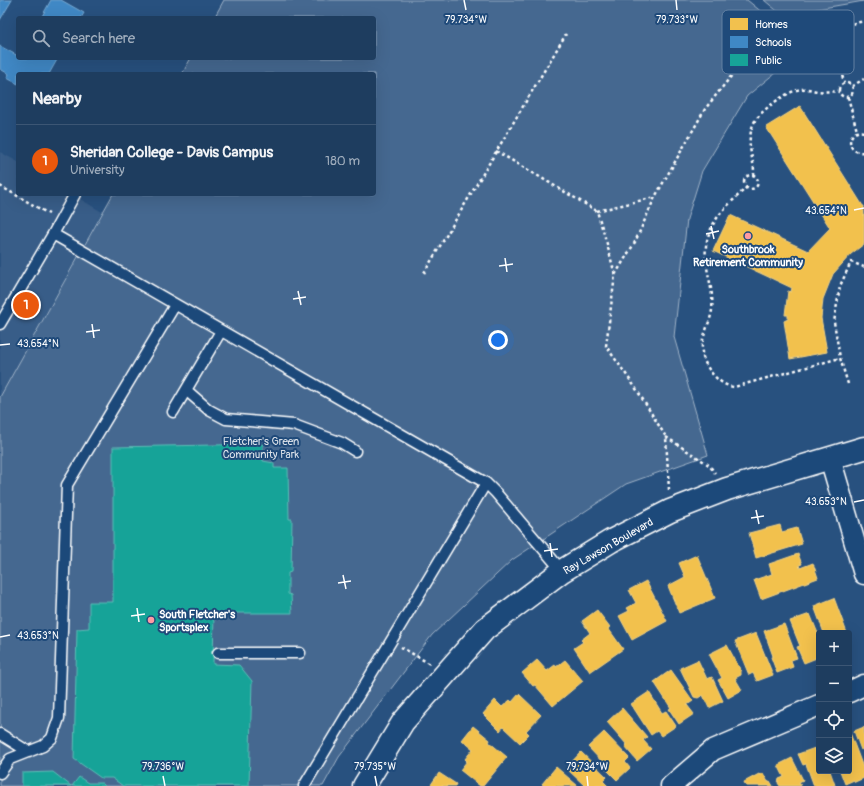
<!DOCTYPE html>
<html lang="en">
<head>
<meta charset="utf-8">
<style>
  body { margin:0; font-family:Pangolin,sans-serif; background:#2b4868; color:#f1f3f6 }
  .controls { position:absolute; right:12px; bottom:12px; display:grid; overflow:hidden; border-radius:4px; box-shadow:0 4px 16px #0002 }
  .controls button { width:36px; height:36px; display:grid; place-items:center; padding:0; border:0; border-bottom:1px solid #3c5674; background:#1e3d5f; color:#f1f3f6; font:20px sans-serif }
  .you { position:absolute; left:498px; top:340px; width:14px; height:14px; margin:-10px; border:3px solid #fff; border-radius:50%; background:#1a73e8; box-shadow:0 0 0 6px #1a73e833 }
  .badge { display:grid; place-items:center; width:26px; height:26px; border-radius:50%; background:#ea580c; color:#fff; font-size:13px; font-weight:700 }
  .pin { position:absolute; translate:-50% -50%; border:2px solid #fff; box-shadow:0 1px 4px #0006 }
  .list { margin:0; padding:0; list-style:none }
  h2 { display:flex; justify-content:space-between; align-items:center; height:52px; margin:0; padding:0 16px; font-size:17px }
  h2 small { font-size:13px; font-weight:400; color:#a1aebd }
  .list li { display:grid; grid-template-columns:26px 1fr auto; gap:12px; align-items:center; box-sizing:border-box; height:72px; padding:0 16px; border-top:1px solid #3c5674 }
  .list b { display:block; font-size:15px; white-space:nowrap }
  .list p { margin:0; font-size:13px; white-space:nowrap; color:#a1aebd }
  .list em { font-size:13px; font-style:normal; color:#a1aebd }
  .icon { flex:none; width:22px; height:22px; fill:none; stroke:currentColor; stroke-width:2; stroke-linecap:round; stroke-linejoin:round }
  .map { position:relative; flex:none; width:864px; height:786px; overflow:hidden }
  .search { position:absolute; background:#1e3d5f; box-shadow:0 4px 16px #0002; left:16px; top:16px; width:360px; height:44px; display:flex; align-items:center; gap:10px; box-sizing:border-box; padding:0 14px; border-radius:4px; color:#a1aebd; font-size:15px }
  .panel { position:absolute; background:#1e3d5f; box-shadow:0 4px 16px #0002; left:16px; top:72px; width:360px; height:124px; border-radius:4px }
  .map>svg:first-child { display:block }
  .built { fill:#375d88 }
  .green { fill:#446890; stroke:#a2b4c8 }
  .homes { fill:#f2c14e; stroke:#f6d483 }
  .schools { fill:#3f88c5; stroke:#79acd6 }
  .public { fill:#17a398; stroke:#5dbfb7 }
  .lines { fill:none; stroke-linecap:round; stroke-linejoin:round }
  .lane-casing { stroke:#fff; stroke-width:13 }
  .street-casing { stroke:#fff; stroke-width:23 }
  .secondary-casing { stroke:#fff; stroke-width:25 }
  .path { stroke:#fff; stroke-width:2.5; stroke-dasharray:3 3; stroke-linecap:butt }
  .lane { stroke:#1f4a7a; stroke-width:10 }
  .street { stroke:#1f4a7a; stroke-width:20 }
  .secondary { stroke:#1f4a7a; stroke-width:22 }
  .ticks { fill:none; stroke:#fff; stroke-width:1.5 }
  .poi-dot { fill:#ff9aa2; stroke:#1f4a7a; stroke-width:1.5 }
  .labels { text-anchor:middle; stroke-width:4; stroke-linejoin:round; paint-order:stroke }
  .poi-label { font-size:11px; font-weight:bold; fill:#fff; stroke:#1f4a7a }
  .park-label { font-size:11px; fill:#dae1e9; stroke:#1f4a7a }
  .street-label { font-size:11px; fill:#fff; stroke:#1f4a7a }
  .key { fill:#1f4a7a; stroke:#6280a2; stroke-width:1 }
  .key-label { font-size:11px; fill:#fff }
  .ticks-label { font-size:10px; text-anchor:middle; fill:#fff; stroke:#1f4a7a; stroke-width:4; stroke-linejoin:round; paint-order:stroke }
</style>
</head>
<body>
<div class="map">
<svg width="864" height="786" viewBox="0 0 864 786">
  <rect width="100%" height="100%" fill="#28517f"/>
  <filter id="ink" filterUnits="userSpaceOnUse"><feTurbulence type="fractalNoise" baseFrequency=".025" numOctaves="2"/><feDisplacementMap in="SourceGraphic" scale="8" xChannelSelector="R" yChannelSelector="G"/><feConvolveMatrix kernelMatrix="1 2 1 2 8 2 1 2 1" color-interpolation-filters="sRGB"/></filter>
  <g filter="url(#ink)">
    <!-- built -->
    <path class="built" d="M0 152 18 162V194H72L102 212 0 397Z"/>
    <!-- green -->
    <path class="green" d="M224 0H747L775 23 792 59 747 96 702 171 687 219 674 337 708 455 626 484 512 560 432 635 339 757 323 786H0V397L113 194H374V74H182L191 58H374V18H214Z
      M764 0H864V1L782 15Z"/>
    <!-- homes -->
    <path class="homes" d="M800 106 863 206H864V244L851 254 833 274 823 299 821 318 827 352 790 359 784 321 788 319V315H785L788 291 791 292 792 288 713 251 730 215 808 251 830 228 766 127Z
      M780 525 782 532 797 528 802 544 756 558 749 533Z
      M798 554 802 564 799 565 800 568 813 563 818 578 761 599 754 580 772 574 769 564Z
      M697 555 715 598 679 613 668 586 685 577 679 563Z
      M646 581 667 621 632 640 619 616 629 611 627 608 636 603 629 590Z
      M834 598 847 633H824L814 606Z
      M597 610 610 627 608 628 623 649 590 672 574 648 583 642 581 640 590 633 582 621Z
      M810 614 819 636V649L817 650 819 657 804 663 797 647 800 646 790 621Z
      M784 624 797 658 791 660 793 667 777 673 771 657 773 656 764 631Z
      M756 633 773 675 757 681 753 673 749 675 735 641Z
      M727 645 741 671V675L735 678 742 690 728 698 718 680 722 678 709 654Z
      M537 660 547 671 555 665 556 667 565 660 583 681 553 706 535 685 533 686 522 673Z
      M698 660 707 679 712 677 723 701 709 708 703 695 698 698 694 697 680 668Z
      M671 670 693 701 687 705 694 714 679 724 669 709 671 708 654 682Z
      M649 692 662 713 666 711 676 726 661 736 657 731 651 735 631 704Z
      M519 694 541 715 526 731 529 734 520 743 503 727 500 731 483 714 495 700 502 707 510 700 512 702Z
      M622 708 647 737 643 740 651 749 637 761 625 747 627 745 607 722Z
      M473 726 490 740 489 742 507 757 483 786H480L460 770 467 761 465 759 473 749 462 740Z
      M864 727V748L861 750 854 731Z
      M604 732 629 758 625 762 630 768 617 780 605 768 607 767 588 747Z
      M850 733 864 770V778L855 782 854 780 845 784 840 771H849V734Z
      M815 748 817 754 819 753V771H830L835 785 831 786H814L806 764 803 765 798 754Z
      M581 752 607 777 603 781 608 786H585L566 768Z
      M792 758 803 780 799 782 801 786H780L778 783 779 779 784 777 778 765Z
      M556 767 578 786H544L542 784Z
      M439 773 456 784 455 786H430Z
      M763 773 768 782 770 781 773 786H746L744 782 759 774 760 775Z"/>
    <!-- schools -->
    <path class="schools" d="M0 0H12L0 20Z
      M51 0H61L84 13 81 18H41Z
      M0 46 18 56V58H58L49 74H18V84L7 78 9 74 0 69Z"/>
    <!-- public -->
    <path class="public" d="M263 444V461L274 463V468H288L289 519H292L291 572 288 573V594L291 595 292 613H214L213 664 239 665 252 681 249 786H123L112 778H101L74 759 77 629 89 628V602H113V447Z
      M53 772 71 786H22V773Z
      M79 777 88 783H102L105 786H72Z"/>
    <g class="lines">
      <defs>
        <path id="lane" d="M53 234 486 483 496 493 562 571
          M0 324 53 234 75 194
          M186 390 209 410 226 419 294 425 342 443 355 451
          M173 412 221 331
          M218 653H300
          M0 734 29 752
          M0 773 10 759 43 746 52 738 59 718 67 485 175 305
          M304 786 486 483"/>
        <path id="street" d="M830 458 864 574
          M849 692 864 685
          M671 786 713 750 819 705"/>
        <path id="secondary" d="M364 786 403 722 485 629 562 571 611 541 670 511 727 489 864 448"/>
      </defs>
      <!-- lane casing -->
      <use href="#lane" class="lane-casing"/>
      <!-- street casing -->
      <use href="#street" class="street-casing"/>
      <!-- secondary casing -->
      <use href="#secondary" class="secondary-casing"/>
      <!-- path -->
      <path class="path" d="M765 49 782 71
        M841 70 844 83
        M839 90a7 7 0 1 1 14 0a7 7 0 1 1-14 0Z
        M852 86 864 79
        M848 97 857 131
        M864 132C846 128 845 155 864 152
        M496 151 597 211 607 244 615 275
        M744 182a7 7 0 1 1 14 0a7 7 0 1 1-14 0Z
        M754 176C755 162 748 150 750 137 751 130 753 122 758 117 766 107 789 90 802 89 808 88 812 90 817 91 825 92 832 91 839 92
        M0 186 49 214
        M747 187C734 200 718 212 711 229 697 259 715 281 712 310 710 325 698 342 703 357 707 371 721 386 734 387L840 358
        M597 211 655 197
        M424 273 566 34
        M848 384 840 358 834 322 840 286 851 262 864 267
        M666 437 709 465 715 473
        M669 490 666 437 635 387 606 346 615 275 635 242 655 197 705 109 740 65 771 45 809 34 864 21
        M401 647 430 664"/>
      <!-- lane -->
      <use href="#lane" class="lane"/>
      <!-- street -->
      <use href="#street" class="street"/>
      <!-- secondary -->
      <use href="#secondary" class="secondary"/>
    </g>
  </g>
  <!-- ticks -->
  <path class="ticks" d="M464 0 466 10M676 0 677 10M854 210 864 208M711 226 714 239M706 234 719 231M505 258 507 272M499 266 513 264M298 291 301 305M293 299 306 297M92 324 94 338M86 332 100 330M0 345 10 344M854 502 864 500M756 510 759 524M751 518 764 516M550 543 552 557M544 551 558 549M343 575 346 589M338 583 351 581M137 608 139 622M131 616 145 614M0 637 10 635M163 776 165 786M375 776 377 786M587 776 588 786"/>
  <!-- markers -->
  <g class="poi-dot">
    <circle cx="748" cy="236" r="4"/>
    <circle cx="151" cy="620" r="4"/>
  </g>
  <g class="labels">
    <!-- poi labels -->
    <g class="poi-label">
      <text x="748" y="253">Southbrook<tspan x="748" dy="13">Retirement Community</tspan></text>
      <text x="159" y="618" text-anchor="start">South Fletcher's<tspan x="159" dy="13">Sportsplex</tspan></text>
    </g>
    <!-- park labels -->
    <g class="park-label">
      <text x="261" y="445">Fletcher's Green<tspan x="261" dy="13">Community Park</tspan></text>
    </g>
    <!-- street labels -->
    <g class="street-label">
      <text transform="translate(608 546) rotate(-30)" y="4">Ray Lawson Boulevard</text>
    </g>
  </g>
  <!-- legend -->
  <rect x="722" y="10" width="132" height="64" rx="6" class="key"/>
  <rect x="730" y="18" width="18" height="12" fill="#f2c14e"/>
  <rect x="730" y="36" width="18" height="12" fill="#3f88c5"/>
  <rect x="730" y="54" width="18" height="12" fill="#17a398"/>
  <g class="key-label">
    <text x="755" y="28">Homes</text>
    <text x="755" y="46">Schools</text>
    <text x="755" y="64">Public</text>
  </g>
  <g class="ticks-label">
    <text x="466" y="23">79.734°W</text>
    <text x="677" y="23">79.733°W</text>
    <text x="826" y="214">43.654°N</text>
    <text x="38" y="347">43.654°N</text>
    <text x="826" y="505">43.653°N</text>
    <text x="38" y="639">43.653°N</text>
    <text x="163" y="770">79.736°W</text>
    <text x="375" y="770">79.735°W</text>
    <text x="587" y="770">79.734°W</text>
  </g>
</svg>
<div class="controls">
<button>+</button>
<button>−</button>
<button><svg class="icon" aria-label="locate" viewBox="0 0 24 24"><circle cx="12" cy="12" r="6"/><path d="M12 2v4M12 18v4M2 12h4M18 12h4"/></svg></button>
<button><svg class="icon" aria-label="layers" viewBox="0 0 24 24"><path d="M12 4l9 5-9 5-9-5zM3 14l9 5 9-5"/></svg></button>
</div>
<div class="you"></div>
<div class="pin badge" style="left:26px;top:305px">1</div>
<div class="search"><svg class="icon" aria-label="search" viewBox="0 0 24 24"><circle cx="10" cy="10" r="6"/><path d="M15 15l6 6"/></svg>Search here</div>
<section class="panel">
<h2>Nearby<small></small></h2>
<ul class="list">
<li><span class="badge">1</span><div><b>Sheridan College - Davis Campus</b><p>University</p></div><em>180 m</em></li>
</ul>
</section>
</div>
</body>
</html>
